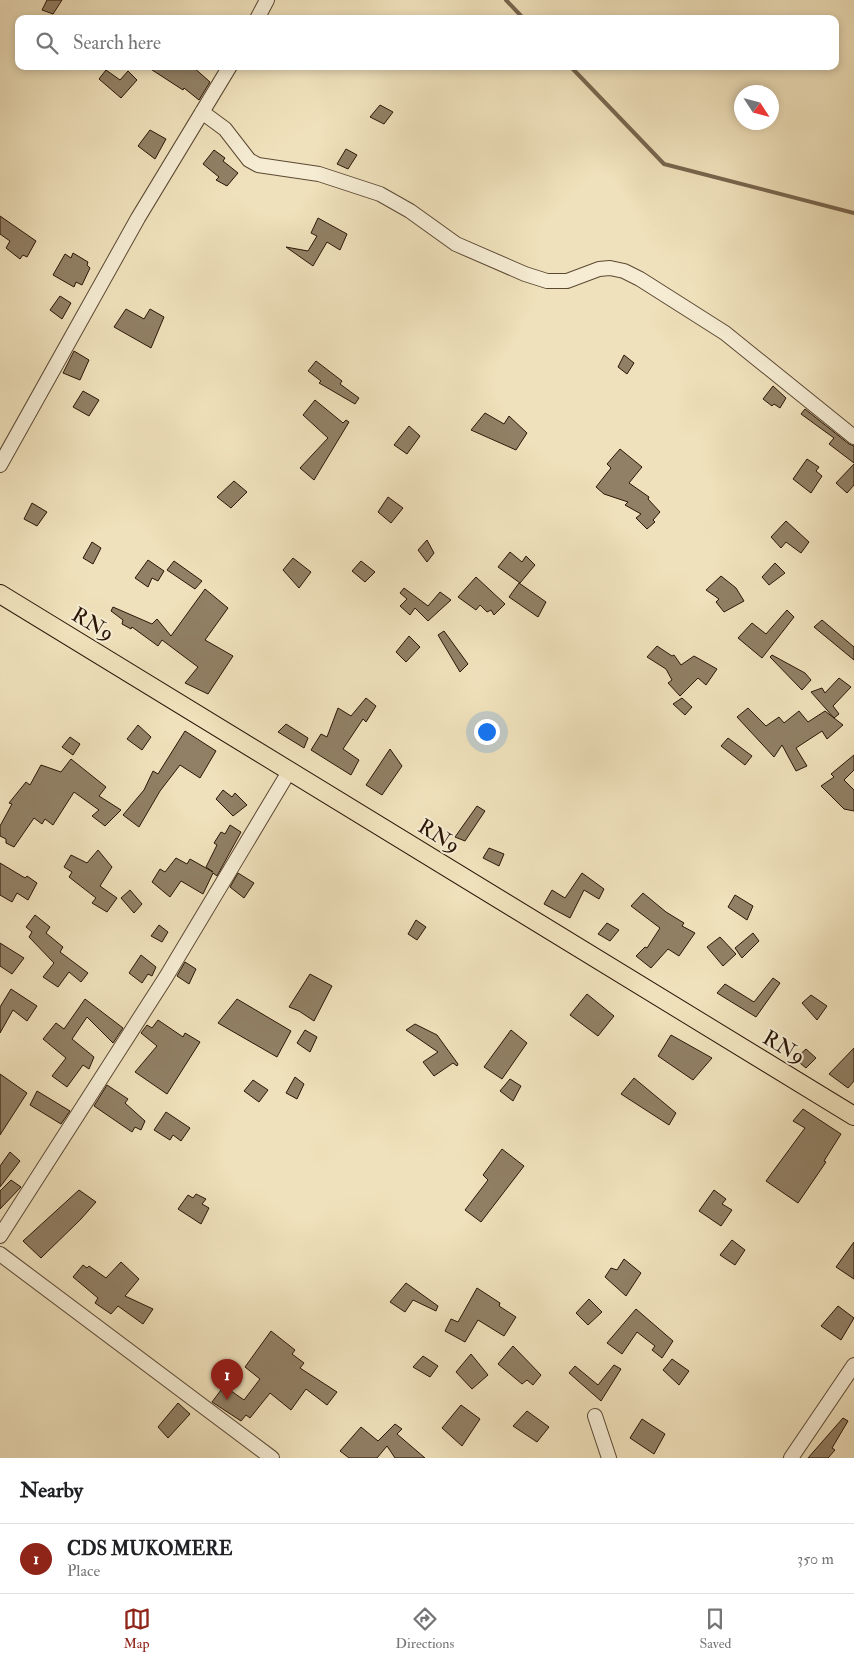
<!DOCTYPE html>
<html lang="en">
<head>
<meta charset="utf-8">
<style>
  body { margin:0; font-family:"IM FELL Double Pica",serif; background:#f6f6f6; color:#202124 }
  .compass { position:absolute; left:734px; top:85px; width:45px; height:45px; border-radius:50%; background:#fff; box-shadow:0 2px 8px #0003; rotate:126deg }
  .you { position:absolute; left:486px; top:731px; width:18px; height:18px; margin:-12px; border:4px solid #fff; border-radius:50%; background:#1a73e8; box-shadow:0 0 0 8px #1a73e833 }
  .badge { display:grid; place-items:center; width:32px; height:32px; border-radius:50%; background:#8f2418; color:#fff; font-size:16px; font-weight:700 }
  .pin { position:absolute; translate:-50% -41px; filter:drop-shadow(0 1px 2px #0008) }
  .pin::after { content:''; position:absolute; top:26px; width:18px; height:15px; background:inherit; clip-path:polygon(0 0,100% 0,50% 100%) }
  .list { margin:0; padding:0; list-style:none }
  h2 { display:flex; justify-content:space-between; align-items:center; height:65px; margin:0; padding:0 20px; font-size:21px }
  h2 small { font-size:16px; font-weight:400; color:#757577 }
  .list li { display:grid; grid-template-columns:32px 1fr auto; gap:15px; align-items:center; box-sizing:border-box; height:70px; padding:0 20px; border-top:1px solid #e0e0e0 }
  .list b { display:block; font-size:19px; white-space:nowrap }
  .list p { margin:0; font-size:16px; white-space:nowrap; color:#757577 }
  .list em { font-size:16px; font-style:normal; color:#757577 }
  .icon { flex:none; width:28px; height:28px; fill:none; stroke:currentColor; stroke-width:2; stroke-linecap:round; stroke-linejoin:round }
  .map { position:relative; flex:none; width:854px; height:1458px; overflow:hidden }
  .search { position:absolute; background:#fff; box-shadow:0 2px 8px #0003; left:15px; right:15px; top:15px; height:55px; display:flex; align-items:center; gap:12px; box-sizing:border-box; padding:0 18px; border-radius:10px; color:#757577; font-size:19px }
  .sheet { height:135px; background:#fff }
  nav { display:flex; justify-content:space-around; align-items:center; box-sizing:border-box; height:70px; border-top:1px solid #e0e0e0; background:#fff; font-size:14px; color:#757577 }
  nav a { display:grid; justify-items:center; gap:2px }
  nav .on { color:#8f2418 }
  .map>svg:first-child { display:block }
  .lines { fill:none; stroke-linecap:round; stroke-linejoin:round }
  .stream { stroke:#78664e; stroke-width:4 }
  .building { fill:#918065; stroke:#2b1607 }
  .minor-casing { stroke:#5c4934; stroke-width:16 }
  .major-casing { stroke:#2b1607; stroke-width:20 }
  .minor { stroke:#f5ecd3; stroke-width:14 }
  .major { stroke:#efe1bb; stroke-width:18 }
  .labels { text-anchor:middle; stroke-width:4; stroke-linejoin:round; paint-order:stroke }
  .street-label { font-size:21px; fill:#2b1607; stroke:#f5ecd3 }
</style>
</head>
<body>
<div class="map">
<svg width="854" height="1458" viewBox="0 0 854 1458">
  <rect width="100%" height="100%" fill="#efe1bb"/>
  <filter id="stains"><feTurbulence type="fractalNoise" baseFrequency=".004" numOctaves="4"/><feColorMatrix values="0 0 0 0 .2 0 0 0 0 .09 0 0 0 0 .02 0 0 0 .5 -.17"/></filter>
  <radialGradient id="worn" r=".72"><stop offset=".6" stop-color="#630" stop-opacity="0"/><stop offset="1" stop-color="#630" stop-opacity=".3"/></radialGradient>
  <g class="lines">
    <!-- stream -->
    <path class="stream" d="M506 0 524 19
      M570 66 664 164 854 213"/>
  </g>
  <!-- building -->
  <path class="building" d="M47 0H62L53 14 42 10Z
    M146 66H192L210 82 199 100 184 88 183 90Z
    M106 70 120 80 128 71 137 80 121 98 99 79Z
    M380 105 393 112 384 124 370 117Z
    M150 130 166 139 155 159 138 146Z
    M346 149 357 155 348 169 337 164Z
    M214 150 225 158 223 161 238 173 227 186 216 180 219 177 203 164Z
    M0 216 36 241 27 257 23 255 20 259 6 248 10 241 0 234Z
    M318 218 347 234 340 250 327 242 313 266 286 247 308 251 317 236 311 233Z
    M73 253 88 262 87 265 90 268 82 285 76 282 74 287 53 275 65 254 71 258Z
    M60 296 71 303 62 319 50 310Z
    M126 309 144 319 150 309 164 317 151 348 114 327Z
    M74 351 89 360 80 380 63 373Z
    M624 355 634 363 627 374 618 367Z
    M316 361 342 381 340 384 359 398 355 404 319 383 321 381 308 371Z
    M773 386 786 398 780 408 774 404 772 406 763 399Z
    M83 391 99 400 89 416 73 407Z
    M315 400 343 423 346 420 349 422 314 480 300 468 328 438 303 415Z
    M805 409 849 444 854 446V463L829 444 834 438 801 414Z
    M485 413 504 424 509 416 527 433 516 450 471 430Z
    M409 426 420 436 407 454 394 445Z
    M620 449 642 467 629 483 649 497 648 499 660 512 653 520 655 522 647 529 636 518 641 514 625 505 628 502 604 494 596 487 611 468 607 464Z
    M807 459 819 467 816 471 822 476 811 493 793 479Z
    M854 464V485L847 493 836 483Z
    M234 481 247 492 231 508 217 497Z
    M388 497 403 508 391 523 378 512Z
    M32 503 47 512 37 526 24 519Z
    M786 521 809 542 801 553 786 542 781 548 771 537Z
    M427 540 434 553 427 562 418 550Z
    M92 542 101 548 93 564 83 558Z
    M510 552 522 562 526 556 535 565 520 583 498 567Z
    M293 558 311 572 299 588 283 570Z
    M148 560 164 571 158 581 152 578 148 587 135 578Z
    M174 561 202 581 195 589 167 570Z
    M361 561 375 572 365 582 352 571Z
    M775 563 785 573 769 585 762 577Z
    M721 576 736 588 744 601 724 612 716 602 719 599 706 590Z
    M476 577 505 604 494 615 491 610 487 612 480 605 476 610 458 597Z
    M519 583 546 602 538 617 509 597Z
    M404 588 428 606 440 592 451 600 428 621 415 608 410 615 400 606 407 599 400 593Z
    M205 589 228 608 205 640 233 656 208 694 185 683 198 667 162 640 158 646 132 627 131 629 122 624 123 620 111 611 113 607 152 624 157 619 171 636Z
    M787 610 794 617 762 658 738 638 752 623 766 634Z
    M822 620 854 647V660L814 627Z
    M444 631 468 664 460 672 438 635Z
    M409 636 420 647 406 662 396 652Z
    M657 646 672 656 674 655 681 665 694 656 717 669 706 685 698 678 680 696 668 683 672 680 666 669 647 657Z
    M772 655 805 673 811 680 802 690 770 657Z
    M839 678 851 687 833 706 839 714 834 718 843 725 827 739 822 731 796 748 807 766 796 771 782 745 774 757 737 717 748 708 766 726 779 717 784 723 799 711 808 722 825 711 834 718 811 692 822 688 825 693Z
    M366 698 376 706 366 722 363 719 343 749 359 760 351 775 311 750 321 734 327 737 338 708 351 716Z
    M682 698 692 707 685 715 673 704Z
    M286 724 308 738 304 748 278 732Z
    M138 725 151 737 142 750 127 739Z
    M185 731 216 751 200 778 180 765 160 791 139 827 123 815 144 790 153 771 158 774Z
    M70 737 80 744 73 755 62 747Z
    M728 738 752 756 745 765 721 746Z
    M390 749 402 766 382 795 366 785Z
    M854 755V770L844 780 854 790V811L844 809 821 786 834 777 831 774Z
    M71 759 106 787 99 796 121 810 105 826 92 816 99 810 74 792 53 825 45 819 42 824 34 818 14 847 6 843V839L0 836V826L12 804 9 803 26 782 30 785 41 765 61 772Z
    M223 790 232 797 235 793 247 805 233 816 216 799Z
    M477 806 485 811 465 841 455 837Z
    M230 825 241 832 217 876 213 873 203 894 181 881 170 897 152 882 160 869 165 872 176 858 187 864 190 859 213 872 206 867 217 845 214 843 221 832 225 834Z
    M489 848 504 854 499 866 483 858Z
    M98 850 112 867 100 886 117 898 107 912 92 903 96 898 69 877 72 872 64 867 71 855 87 863Z
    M0 863 25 878 27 876 37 883 28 900 17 893 12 902 0 895Z
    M238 873 254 883 244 898 230 887Z
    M582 873 604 889 599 899 584 890 570 918 544 904 552 890 565 898Z
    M130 890 142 904 134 913 121 898Z
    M643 893 666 912 684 923 682 926 695 933 679 956 668 949 651 968 636 956 645 947 647 948 660 928 631 906Z
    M735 895 753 906 747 920 728 907Z
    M35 915 50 927 46 933 63 947 60 952 88 973 81 982 69 972 58 987 43 977 54 963 29 937 32 932 26 927Z
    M416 920 426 927 417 940 408 934Z
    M607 923 619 930 610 941 598 934Z
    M159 925 168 932 162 942 151 936Z
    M753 933 759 941 742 958 735 948Z
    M720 937 736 954 723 966 707 947Z
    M0 943 24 958 12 974 0 966Z
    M141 955 156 967 152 976 148 974 142 983 129 973Z
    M185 962 196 969 189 984 177 976Z
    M310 974 332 986 314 1021 299 1011 289 1007Z
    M773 978 780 983 756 1017 717 993 725 984 754 1002Z
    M11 989 37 1006 27 1021 13 1010 0 1033V1007Z
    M587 994 614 1016 598 1036 570 1015Z
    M811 995 827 1006 817 1020 802 1003Z
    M85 999 123 1028 113 1043 87 1017 72 1039 94 1057 89 1069 83 1065 67 1087 52 1076 66 1058 43 1039 56 1023 64 1029Z
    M237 999 291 1031 277 1057 218 1023Z
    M158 1020 183 1037 185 1033 200 1042 167 1094 135 1072 157 1046 141 1033 147 1025 152 1028Z
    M415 1024 437 1035 458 1064 457 1066 453 1063 434 1076 423 1062 438 1052 406 1030Z
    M305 1030 317 1037 310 1052 297 1043Z
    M511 1030 527 1043 502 1079 484 1067Z
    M671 1035 712 1058 693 1080 658 1056Z
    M854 1048V1081L848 1088 829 1074Z
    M806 1049 816 1058 806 1068 795 1059Z
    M0 1074 27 1093 0 1135Z
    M295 1077 304 1084 297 1099 286 1093Z
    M634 1078 676 1113 669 1125 621 1094Z
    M510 1079 521 1086 513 1101 500 1091Z
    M253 1080 268 1090 259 1102 244 1091Z
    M107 1085 128 1099 125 1103 145 1121 141 1130 135 1127 132 1132 94 1106Z
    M37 1091 70 1111 61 1124 30 1105Z
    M803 1109 841 1134 824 1161 826 1162 798 1203 766 1181 805 1128 793 1121Z
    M166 1112 190 1128 181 1141 173 1135 170 1140 154 1130Z
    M502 1149 524 1166 481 1222 465 1210 488 1180 483 1175Z
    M10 1152 20 1161 0 1187V1166Z
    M11 1180 21 1187 0 1209V1191Z
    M79 1190 96 1202 81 1219 41 1258 23 1241Z
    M714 1190 726 1199 722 1204 732 1210 721 1226 699 1211Z
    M196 1194 206 1199 202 1204 209 1208 201 1224 178 1209 188 1195 193 1198Z
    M732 1240 745 1250 735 1265 720 1255Z
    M854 1242V1279L836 1267Z
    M624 1259 641 1273 626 1296 605 1277 611 1268 617 1270Z
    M121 1262 139 1279 125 1296 153 1309 143 1324 118 1306 111 1314 95 1303 98 1298 73 1277 83 1265 87 1268 89 1266 106 1278Z
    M406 1283 438 1306 436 1311 413 1300 405 1312 390 1302Z
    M477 1288 500 1303 499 1306 516 1317 504 1336 478 1320 465 1342 445 1331 451 1319 458 1322Z
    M589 1299 602 1312 588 1325 576 1313Z
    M838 1306 854 1318 841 1340 821 1326Z
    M636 1309 673 1341 662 1358 652 1350 655 1346 637 1332 622 1354 607 1343Z
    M271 1331 295 1350 292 1354 304 1363 300 1368 337 1392 327 1405 306 1389 291 1410 270 1393 250 1418 246 1415 241 1421 212 1402 224 1386 244 1400 260 1379 245 1367Z
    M513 1346 541 1375 533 1385 527 1380 522 1384 498 1364Z
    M471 1354 488 1375 472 1389 456 1372Z
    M423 1356 438 1366 430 1377 413 1367Z
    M672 1359 689 1371 679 1385 663 1370Z
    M614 1365 621 1369 601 1401 569 1373 575 1366 598 1385Z
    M178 1403 190 1414 168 1438 158 1427Z
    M461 1405 480 1419 462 1446 442 1428Z
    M527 1411 549 1427 537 1442 513 1426Z
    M843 1418 848 1421 832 1448 835 1450 828 1458H808Z
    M642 1419 665 1434 654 1454 630 1438Z
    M395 1424 402 1429 397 1434 425 1458H395L387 1446 377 1458H349L340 1451 361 1427 378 1441Z"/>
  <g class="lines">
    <defs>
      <path id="minor" d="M257 19 267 0
        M202 112 225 129 249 160 258 165 319 174 380 194 410 211 456 244 525 274 547 281H567L599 269 610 268 624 271 640 279 725 333 854 437
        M0 465 138 218 230 66
        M0 1236 166 977 290 770
        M0 1254 272 1458
        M595 1416 609 1458
        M791 1458 854 1365"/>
      <path id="major" d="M0 594 854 1116"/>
    </defs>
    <!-- minor casing -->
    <use href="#minor" class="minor-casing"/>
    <!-- major casing -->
    <use href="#major" class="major-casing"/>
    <!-- minor -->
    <use href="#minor" class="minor"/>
    <!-- major -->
    <use href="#major" class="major"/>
  </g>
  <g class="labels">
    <!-- street labels -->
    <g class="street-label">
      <text transform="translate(93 624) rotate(31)" y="7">RN9</text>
      <text transform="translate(439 836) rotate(32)" y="7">RN9</text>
      <text transform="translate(784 1047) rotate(31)" y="7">RN9</text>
    </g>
  </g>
  <rect width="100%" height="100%" filter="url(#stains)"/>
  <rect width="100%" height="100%" fill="url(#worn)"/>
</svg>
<svg class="compass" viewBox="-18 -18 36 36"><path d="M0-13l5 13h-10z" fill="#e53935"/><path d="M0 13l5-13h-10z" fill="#757577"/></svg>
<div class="you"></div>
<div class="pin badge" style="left:227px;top:1400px">1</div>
<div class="search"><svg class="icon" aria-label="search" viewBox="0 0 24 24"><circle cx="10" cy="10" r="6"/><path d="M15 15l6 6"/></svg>Search here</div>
</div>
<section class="sheet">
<h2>Nearby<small></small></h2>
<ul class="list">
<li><span class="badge">1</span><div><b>CDS MUKOMERE</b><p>Place</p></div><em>350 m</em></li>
</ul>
</section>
<nav>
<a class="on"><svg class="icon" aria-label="map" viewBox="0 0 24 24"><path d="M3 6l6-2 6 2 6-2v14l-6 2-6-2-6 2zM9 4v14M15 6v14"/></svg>Map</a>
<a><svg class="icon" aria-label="directions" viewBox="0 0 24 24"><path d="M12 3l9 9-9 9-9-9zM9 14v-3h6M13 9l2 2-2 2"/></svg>Directions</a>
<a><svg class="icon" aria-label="saved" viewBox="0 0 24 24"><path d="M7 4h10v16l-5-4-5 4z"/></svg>Saved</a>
</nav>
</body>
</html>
